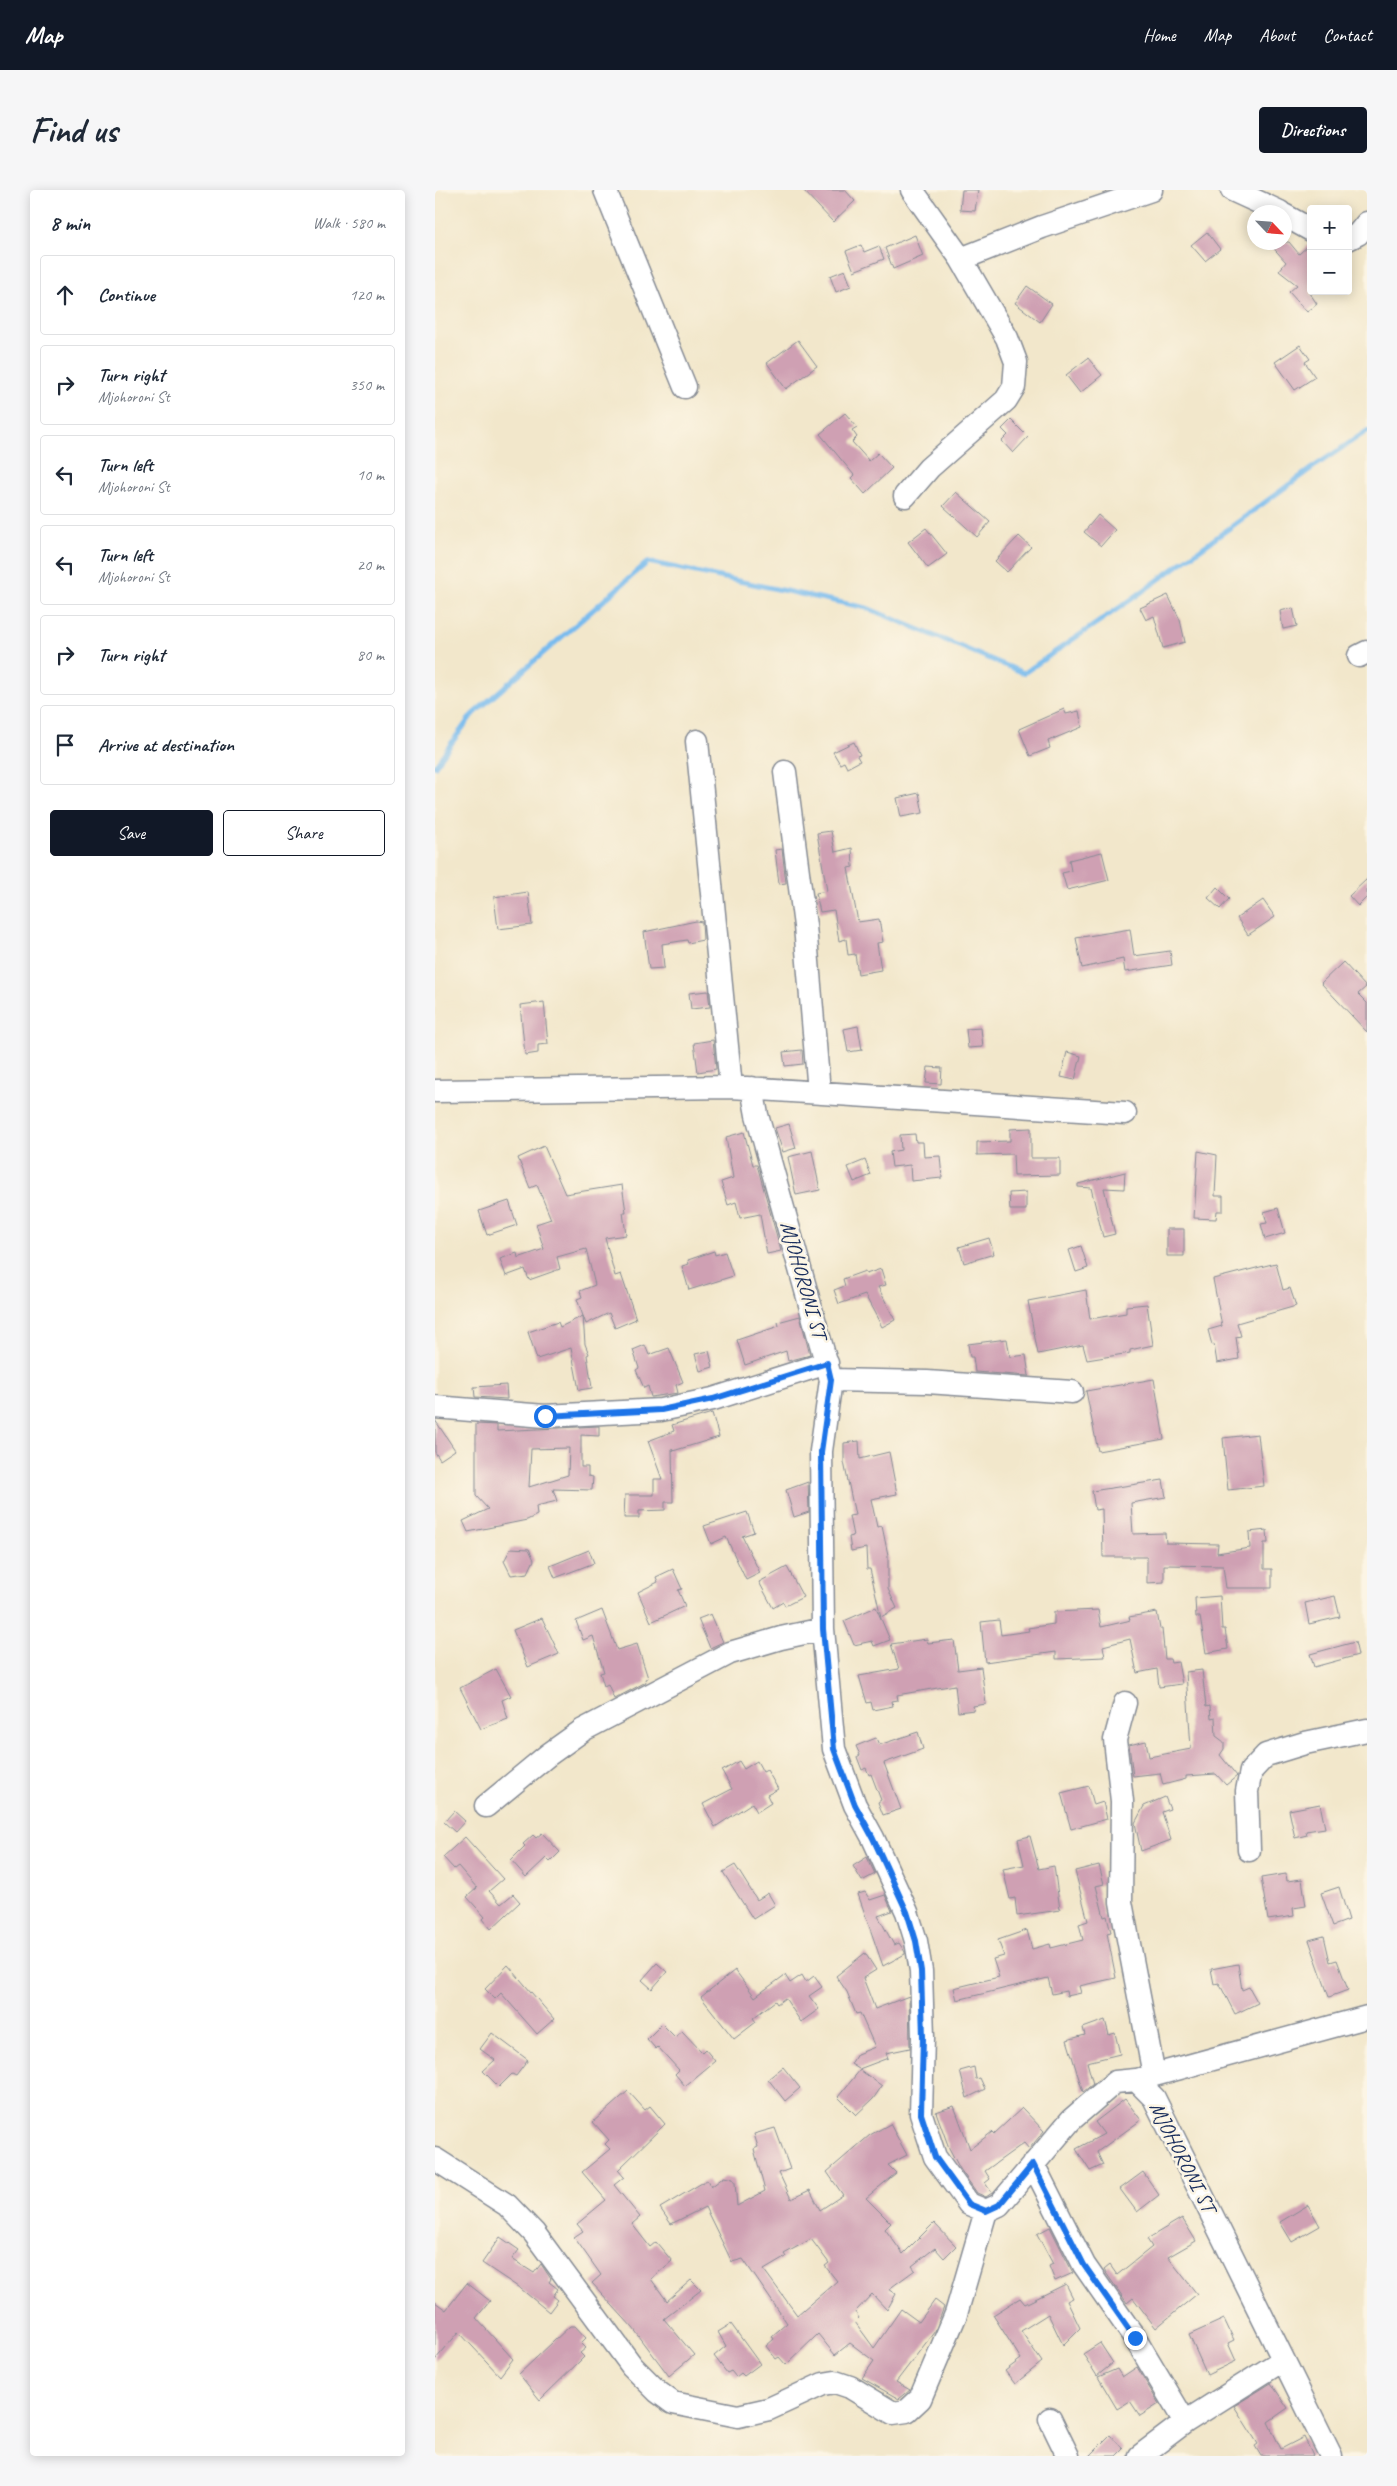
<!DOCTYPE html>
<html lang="en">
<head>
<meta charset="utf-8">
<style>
  body { margin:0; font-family:Caveat,sans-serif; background:#f6f6f7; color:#1f2937 }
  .controls { position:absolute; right:15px; top:15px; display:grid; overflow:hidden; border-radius:5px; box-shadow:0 2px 12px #0003 }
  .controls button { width:45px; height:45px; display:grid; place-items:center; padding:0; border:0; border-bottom:1px solid #e0e1e3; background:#fff; color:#1f2937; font:25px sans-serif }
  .compass { position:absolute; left:812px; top:15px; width:45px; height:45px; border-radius:50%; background:#fff; box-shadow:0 2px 12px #0003; rotate:116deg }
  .stop { position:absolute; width:15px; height:15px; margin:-11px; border:4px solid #1a73e8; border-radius:50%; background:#fff }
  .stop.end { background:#1a73e8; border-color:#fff; box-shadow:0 1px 5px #0008 }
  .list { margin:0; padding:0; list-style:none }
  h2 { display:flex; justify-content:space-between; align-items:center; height:65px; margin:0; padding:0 20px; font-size:21px }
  h2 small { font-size:16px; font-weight:400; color:#747a83 }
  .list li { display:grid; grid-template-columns:32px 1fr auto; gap:15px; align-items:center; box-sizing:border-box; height:80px; margin:0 10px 10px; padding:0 10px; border:1px solid #e0e1e3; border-radius:5px }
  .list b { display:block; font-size:19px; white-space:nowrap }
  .list p { margin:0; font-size:16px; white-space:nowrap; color:#747a83 }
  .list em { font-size:16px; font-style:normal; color:#747a83 }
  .actions { display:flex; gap:10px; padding:15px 20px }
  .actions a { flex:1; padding:11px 0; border:1px solid #111827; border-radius:5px; text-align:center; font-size:18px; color:#111827 }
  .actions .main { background:#111827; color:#fff }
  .icon { flex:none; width:28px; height:28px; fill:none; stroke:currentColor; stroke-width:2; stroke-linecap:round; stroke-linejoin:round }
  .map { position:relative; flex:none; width:932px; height:2266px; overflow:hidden; border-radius:5px }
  header { display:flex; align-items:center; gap:30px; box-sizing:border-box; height:70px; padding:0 25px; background:#111827; color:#fff }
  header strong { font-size:24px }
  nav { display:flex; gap:28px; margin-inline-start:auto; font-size:18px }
  .intro { display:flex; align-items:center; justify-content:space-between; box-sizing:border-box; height:120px; padding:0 30px }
  h1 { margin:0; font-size:35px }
  .button { padding:12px 22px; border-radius:5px; background:#111827; color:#fff; font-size:18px; font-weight:700 }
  main { display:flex; gap:30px; padding:0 30px }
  aside { flex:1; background:#fff; border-radius:5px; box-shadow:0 2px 12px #0003 }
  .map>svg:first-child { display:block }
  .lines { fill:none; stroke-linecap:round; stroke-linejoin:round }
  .stream { stroke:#78bbee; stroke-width:5 }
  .building { fill:#cfa0b3; fill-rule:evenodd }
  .minor-casing { stroke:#868b94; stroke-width:25 }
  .minor { stroke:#fff; stroke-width:22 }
  .route { stroke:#1a73e8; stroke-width:6 }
  .labels { text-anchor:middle; stroke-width:5; stroke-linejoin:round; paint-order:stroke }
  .street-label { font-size:21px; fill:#1b2f5e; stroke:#fcf5e5 }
</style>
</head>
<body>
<header>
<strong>Map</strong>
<nav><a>Home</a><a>Map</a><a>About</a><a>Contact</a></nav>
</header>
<div class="intro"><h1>Find us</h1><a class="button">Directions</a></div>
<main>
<aside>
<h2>8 min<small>Walk · 580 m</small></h2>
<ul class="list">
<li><svg class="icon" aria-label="ahead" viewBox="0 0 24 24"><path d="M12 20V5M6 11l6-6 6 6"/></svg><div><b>Continue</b></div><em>120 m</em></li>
<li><svg class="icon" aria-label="right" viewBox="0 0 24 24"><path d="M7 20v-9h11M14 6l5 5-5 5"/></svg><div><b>Turn right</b><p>Mjohoroni St</p></div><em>350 m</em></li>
<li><svg class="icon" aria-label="left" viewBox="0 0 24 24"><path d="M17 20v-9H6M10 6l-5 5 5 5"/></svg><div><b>Turn left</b><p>Mjohoroni St</p></div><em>10 m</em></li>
<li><svg class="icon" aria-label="left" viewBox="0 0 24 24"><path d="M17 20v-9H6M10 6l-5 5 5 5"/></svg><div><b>Turn left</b><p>Mjohoroni St</p></div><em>20 m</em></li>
<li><svg class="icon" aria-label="right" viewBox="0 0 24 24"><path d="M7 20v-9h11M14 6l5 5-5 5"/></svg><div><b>Turn right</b></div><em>80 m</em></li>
<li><svg class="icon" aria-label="arrive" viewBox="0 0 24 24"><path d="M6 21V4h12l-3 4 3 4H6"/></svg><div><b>Arrive at destination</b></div></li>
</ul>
<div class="actions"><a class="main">Save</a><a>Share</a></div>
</aside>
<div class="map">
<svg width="932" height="2266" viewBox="0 0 932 2266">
  <rect width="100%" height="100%" fill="#fcf5e5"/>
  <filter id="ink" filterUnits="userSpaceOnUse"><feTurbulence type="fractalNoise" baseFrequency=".02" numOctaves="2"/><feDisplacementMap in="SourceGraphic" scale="10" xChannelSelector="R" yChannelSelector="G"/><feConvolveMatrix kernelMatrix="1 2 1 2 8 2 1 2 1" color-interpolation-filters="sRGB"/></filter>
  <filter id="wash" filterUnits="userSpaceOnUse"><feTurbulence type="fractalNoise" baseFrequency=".0096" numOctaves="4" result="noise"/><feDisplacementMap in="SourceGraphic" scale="20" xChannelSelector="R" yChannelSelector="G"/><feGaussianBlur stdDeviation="1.12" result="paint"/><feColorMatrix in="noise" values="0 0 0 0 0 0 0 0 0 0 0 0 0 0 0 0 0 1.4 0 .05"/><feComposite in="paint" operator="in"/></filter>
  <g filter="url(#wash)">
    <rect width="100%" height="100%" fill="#f2e7cb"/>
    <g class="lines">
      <!-- stream -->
      <path class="stream" d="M0 576 37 525 213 372 432 418 589 483 697 409 877 278 932 241"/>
    </g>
    <g id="blocks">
      <!-- building -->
      <path class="building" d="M368 0H410L420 11 398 32Z
        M527 0H543L540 21 525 20Z
        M772 42 785 59 770 71 756 55Z
        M480 45 488 66 458 79 450 58Z
        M833 52H854L864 64 876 53V105L882 114 872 122 854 102 862 95 844 81 851 72Z
        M426 55 429 62 444 56 449 69 419 81 411 61Z
        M410 80 416 96 401 102 395 86Z
        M592 96 617 114 605 132 580 113Z
        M363 150 382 176 351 199 332 173Z
        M865 155 875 169 870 172 880 187 860 200 840 172Z
        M653 168 667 185 645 203 631 185Z
        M410 223 422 237 417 240 422 247 417 252 434 271 443 263 457 278 430 304 416 288 419 285 385 244Z
        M576 230 593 247 578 263 567 251 573 245 567 239Z
        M521 302 555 332 542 347 508 316Z
        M663 325 680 340 666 356 649 342Z
        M491 338 512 364 493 378 473 352Z
        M584 346 596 357 572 382 560 371Z
        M733 405 745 430 750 452 728 458 719 426 711 430 705 418Z
        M858 418 862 436 848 439 845 421Z
        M629 519 631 524 644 521 647 537 613 551 615 558 595 566 584 539Z
        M419 552 425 565 422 566 425 571 412 578 409 572 405 574 398 562Z
        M484 603 488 623 466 627 462 608Z
        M396 641 400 662 417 658 418 677 413 678 423 732 444 729 448 752 442 753 446 780 423 784 420 764 413 765 411 749 404 751 399 720 385 722 381 703 392 701 382 643Z
        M347 659 351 693 344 694 340 660Z
        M667 662 674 690 632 700 627 683 636 681 634 670Z
        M932 689V707L923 716 914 706Z
        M782 697 794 709 785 719 773 708Z
        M93 702 97 735 63 739 59 707Z
        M828 710 840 727 813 745 802 728Z
        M261 731 267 732 268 750 253 753 252 750 227 754 229 778 214 779 209 742Z
        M695 739 699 766 735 761 737 775 690 782 688 769 647 778 641 748Z
        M908 772 931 797 923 804 932 813V842L886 793Z
        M273 801 275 817 256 819 254 803Z
        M109 812 113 854 103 855V863L90 865 85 815Z
        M423 836 427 860 413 862 409 839Z
        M546 838 548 857 533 858 531 839Z
        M278 850 281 879 263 882 259 853Z
        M367 860 368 874 350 876 348 862Z
        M632 862 646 866 640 890 626 887Z
        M493 877 507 878 506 894 491 893Z
        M354 934 361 958 348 962 340 938Z
        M596 938V968H625V985L579 986 578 964 542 965V952L575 951V939Z
        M309 942 318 975H322L346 1061 332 1064 325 1024 305 1028 301 1012 293 1015 286 992 298 988 291 947Z
        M480 944 481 952H488L489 967 505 966 507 988 476 991 475 975 457 977 455 962 466 960 465 945Z
        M109 956 130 1004 187 995 191 1022H188L191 1045 170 1048 180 1086 186 1084 201 1129 180 1138 174 1123 151 1134 148 1126 150 1154 154 1164 152 1165 157 1198 144 1200 136 1158 102 1169 93 1142 123 1132 125 1137 148 1126 142 1109 147 1107 145 1101 160 1095 151 1059 122 1067 125 1079 94 1090 90 1079 71 1086 65 1069 82 1063 83 1068 109 1059 101 1034 116 1029 102 995 95 998 83 968Z
        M377 961 385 1000 361 1005 353 967Z
        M763 961 782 965 780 1006H788V1021H782L781 1029 759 1028Z
        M430 970 436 985 419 992 413 977Z
        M690 982 689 999 669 998 680 1044 668 1047 656 998 643 997V994Z
        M591 1002V1020H575L574 1003Z
        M74 1011 82 1035 52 1045 44 1021Z
        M843 1018 850 1043 830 1049 826 1034 832 1033 829 1022Z
        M732 1039H749V1066H732Z
        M554 1048 559 1064 529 1073 524 1057Z
        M646 1056 653 1078 641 1082 634 1060Z
        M279 1061 280 1065 290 1062 298 1086 254 1100 247 1076 254 1074 253 1070Z
        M841 1073 848 1100 855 1098 861 1116 802 1133 806 1146 801 1147 804 1169 782 1173 779 1154 777 1155 773 1140 787 1136 778 1089Z
        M446 1079 451 1095 443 1097 460 1130 447 1137 430 1105 404 1114 399 1100 410 1096 408 1089 430 1081 431 1084Z
        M651 1100 655 1129 691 1123V1116L712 1114 718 1155 695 1160V1163L652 1170 648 1155 603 1164 593 1111Z
        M365 1126 375 1165 353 1171 351 1161 310 1175 302 1150 344 1136 343 1132Z
        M572 1149 575 1167 591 1165 594 1186 540 1182 538 1167H535L533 1154Z
        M210 1155 214 1165 234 1158 248 1192 241 1195 243 1203 216 1207 213 1196 209 1198 201 1180 204 1178 198 1160Z
        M274 1161 278 1177 265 1181 260 1164Z
        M719 1189 729 1249 663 1261 651 1201Z
        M71 1195 72 1209 40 1207 39 1197Z
        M277 1223 284 1247 238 1261 237 1258 238 1312H230V1320L204 1321V1328H189L190 1305H219V1289H227L213 1251 239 1241 237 1235Z
        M0 1230 20 1260 5 1270 0 1262Z
        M41 1234 62 1235V1241L164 1236V1246L146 1245V1277H153V1286L158 1287 157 1300 118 1299 122 1311 101 1316 102 1325 92 1330 33 1342 28 1331 53 1319 41 1306ZM134 1258 133 1285 94 1297 96 1259Z
        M823 1244 829 1296 793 1300 788 1248Z
        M424 1251 425 1269 454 1262 462 1304 436 1309 442 1337 447 1336 453 1365V1399L462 1418 446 1427 435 1379H432L431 1358 416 1361 414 1347 418 1346 414 1326 420 1325 409 1272V1253Z
        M728 1290 731 1307 696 1313 698 1344 730 1343 731 1353 783 1354 782 1363 815 1358 814 1342 832 1340 833 1353H829V1379H837V1398H791L788 1376 729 1375V1392L712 1393V1367H668L667 1319 660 1320 657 1301Z
        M373 1292 374 1322 359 1327 351 1300Z
        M312 1322 319 1342 307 1346 325 1383 311 1390 291 1347 276 1354 269 1336Z
        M76 1358 94 1359 99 1370 93 1383 76 1385 69 1371Z
        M154 1360 159 1373 120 1388 115 1376Z
        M352 1377 368 1407 350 1416 348 1412 338 1418 324 1392Z
        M238 1379 247 1399 243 1400 250 1416 216 1432 203 1402 223 1392 221 1387Z
        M785 1406 787 1439H790L793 1459 771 1463 765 1427H761L760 1408Z
        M900 1406 905 1427 874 1434 870 1413Z
        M441 1417 455 1450 439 1456 437 1451 419 1455 409 1431Z
        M167 1420 182 1460 202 1454 213 1488 210 1489 211 1492 179 1509 173 1494 169 1496 165 1483 169 1482 158 1446 148 1450 141 1431Z
        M663 1420 666 1437 692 1431 695 1430 694 1427 722 1422 725 1439H727L730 1469H735L736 1473 743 1472 747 1494 724 1497 722 1479 702 1483 695 1449 668 1456 670 1467 621 1469V1462L550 1472 546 1432 564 1430 566 1445 594 1441 593 1438 619 1434V1422Z
        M276 1424 288 1452 275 1458 263 1429Z
        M107 1428 124 1464 93 1477 78 1440Z
        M492 1449 493 1453 519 1450 523 1480 546 1477 551 1514 538 1516 539 1520 523 1522 520 1495 462 1505 463 1510 457 1511 458 1516 438 1520 436 1512 432 1513 424 1486 464 1479 456 1454Z
        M920 1452 923 1465 879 1477 875 1464Z
        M61 1479 76 1506 67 1510 73 1529 46 1539 25 1498Z
        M767 1480 771 1517 775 1516 776 1529 780 1528 781 1546 789 1552V1559L785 1565 802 1586 791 1595 781 1584 751 1586V1589L728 1595 725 1583 698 1586 694 1555 711 1551 714 1567 756 1559 751 1482Z
        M483 1542 488 1559 449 1573 466 1619 448 1625 443 1612 446 1610 436 1584 434 1585 431 1578 427 1580 422 1567 425 1565 421 1556 441 1548 444 1555Z
        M304 1571 309 1579 322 1571 328 1582 332 1580 343 1599 332 1605 336 1613 322 1622 317 1613 280 1637 268 1614 297 1599 287 1581Z
        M654 1596 659 1615 668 1612 672 1629 636 1639 626 1603Z
        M730 1607 735 1619 727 1622 736 1650 706 1661 700 1633 709 1616Z
        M885 1614 890 1638 871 1641 872 1645 860 1648 854 1620Z
        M19 1621 30 1631 20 1642 9 1632Z
        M107 1643 125 1662 115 1672 111 1668 91 1687 76 1670 90 1656 88 1654 98 1645 101 1648Z
        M595 1646 604 1679 619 1676 625 1720 582 1726 580 1708 575 1709 568 1679 589 1675 583 1649Z
        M30 1647 68 1689 54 1701 66 1714 78 1704 85 1712 56 1739 48 1729 50 1727 32 1707 42 1698 23 1676 19 1679 8 1667Z
        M432 1667 440 1684 427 1691 418 1676Z
        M300 1675 322 1710 333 1703 340 1715 318 1729 288 1682Z
        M664 1675 669 1694 661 1696 669 1727 672 1726 676 1742 672 1743 681 1788 644 1796 646 1803 632 1806 631 1801 617 1804 613 1788 522 1810 519 1798 564 1787 558 1769 569 1766 563 1750 592 1740 597 1759 615 1754 616 1758 648 1750 644 1734 653 1731 640 1681Z
        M851 1684 852 1691 867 1689 871 1716 858 1718 859 1726 833 1730 826 1688Z
        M904 1697 914 1730 898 1736 886 1703Z
        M430 1702 435 1710 450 1705 457 1721 443 1726 459 1755 464 1753 470 1762V1764L448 1776 423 1704Z
        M889 1746 895 1772 902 1770 913 1800 894 1807 874 1750Z
        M430 1763 441 1780 428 1788 440 1819 474 1806 475 1858 451 1863 453 1868 424 1879 416 1874 422 1864 440 1857 425 1823 421 1824 412 1802 401 1786Z
        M222 1773 232 1782 217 1799 207 1790Z
        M803 1774 807 1800 814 1797 823 1813 800 1824 784 1793 779 1794 776 1779Z
        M73 1775 119 1829 102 1844 66 1803 60 1809 50 1799Z
        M300 1780 320 1807 350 1785 355 1793 367 1785 371 1792 379 1786 387 1797 374 1806 384 1819 366 1832 350 1808 342 1814 340 1811 318 1828 321 1832 299 1849 266 1807Z
        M670 1830 674 1845 680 1843 685 1864 652 1872 658 1894 648 1902 632 1850 650 1845 648 1838Z
        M227 1834 240 1847 247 1841 267 1862 270 1859 280 1871 250 1896 240 1884 244 1880 223 1857 221 1859 212 1849Z
        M57 1843 93 1870 81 1886 77 1884 64 1897 48 1881 60 1870 45 1859Z
        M348 1877 365 1898 350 1911 333 1889Z
        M539 1877 541 1889 545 1888 550 1899 532 1908 525 1881Z
        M425 1880 447 1896 438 1909 421 1925 403 1907Z
        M193 1901 210 1920 215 1916 230 1934 183 1980 189 1987 179 1995 205 2027 197 2034 215 2057 221 2052 237 2071 216 2089 232 2111 256 2090 266 2100 229 2129 259 2165 234 2186 198 2138 157 2093 166 2085 139 2047 148 2041 142 2034 171 2010 147 1982 175 1959 170 1954 174 1950 158 1932Z
        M690 1909 706 1930 662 1962 668 1975 655 1981 641 1959 669 1944 660 1932Z
        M519 1916 535 1959 557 1942 559 1944 587 1918 609 1941 594 1959 589 1953 550 1981 555 1989 550 1993 557 2003 551 2007 542 2003 525 1979 514 1958 501 1922Z
        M455 1934 472 1965 453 1975 461 1983 431 2008 456 2033 450 2039 468 2064 499 2033 521 2056 509 2068 500 2058 477 2076 480 2080 454 2099 461 2104 452 2120 437 2104 420 2122 424 2128 420 2132 439 2158 466 2119 484 2132 500 2110 509 2117 500 2141 461 2192 475 2200 464 2209 427 2188 439 2171 415 2153 400 2165 383 2144 351 2175 344 2167 341 2169 331 2156 339 2149 337 2146 352 2133 308 2069 297 2072 270 2017 236 2034 225 2018 272 1990 276 1997 289 1987 298 1989 300 1993 302 2016 330 2001 319 1959 323 1957 319 1944 340 1938 355 1979 344 1983 356 2009 375 2000 385 2020 408 2005 392 1982 435 1945ZM376 2049 394 2073 390 2076 402 2091 362 2125 329 2080 351 2067 349 2064Z
        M708 1982 724 2005 702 2022 685 1999Z
        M873 2015 885 2036 857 2052 845 2032Z
        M747 2028 761 2051 733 2067 762 2104 721 2138 698 2108 692 2113 669 2080 675 2075 682 2085 717 2057 712 2049Z
        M615 2037 638 2083 620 2091 614 2076 618 2074 602 2044Z
        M65 2047 84 2060 77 2069 99 2083 106 2074 116 2089 114 2092 123 2099 118 2106 123 2110 114 2122 86 2099 47 2073Z
        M32 2093 55 2111 41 2128 78 2169 65 2186 24 2142 0 2170V2112L11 2120Z
        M631 2094 638 2108 632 2111 645 2138 628 2155 613 2124 586 2141 607 2172 580 2194 570 2181 586 2169 558 2125 585 2108 590 2114Z
        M789 2129 799 2150 793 2153 801 2171 772 2185 754 2145Z
        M296 2134 325 2174 309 2186 306 2183 301 2187 296 2181 292 2183 279 2166 291 2156 283 2142Z
        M135 2136H140L151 2148 146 2153 151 2158 145 2163 149 2167 105 2210 84 2184Z
        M665 2153 678 2173 662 2186 648 2164Z
        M702 2177 724 2214 705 2226 695 2211 682 2219 663 2187 682 2179 687 2187Z
        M836 2193 853 2218 833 2232 846 2259 869 2247 878 2266H826L820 2256 823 2254 799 2216Z
        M675 2245 688 2259 681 2266H654Z"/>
    </g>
  </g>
  <g filter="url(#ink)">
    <use href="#blocks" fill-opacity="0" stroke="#868b94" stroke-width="1"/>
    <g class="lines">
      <defs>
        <path id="minor" d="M170 0 250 197
          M797 0 845 22
          M849 25 876 40
          M913 49 923 44 932 33
          M526 69 607 37 716 0
          M470 306 494 278 571 210 579 197 581 172 572 148 526 69 477 0
          M924 466 932 462
          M262 551 296 897
          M350 582 370 736 384 902
          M317 898 322 925 396 1190 386 1261 388 1439 399 1559 420 1615 438 1648 472 1722 481 1751 486 1781 488 1847 486 1924 500 1967 534 2014 551 2021 564 2015 636 1930 680 1892 701 1890 719 1908 896 2266
          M0 901 296 897 690 923
          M396 1190 492 1192 637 1202
          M0 1217 110 1226 226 1220 278 1209 392 1173
          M690 1513 680 1550 687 1611 686 1712 719 1885
          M51 1616 113 1565 148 1540 295 1463 346 1448 388 1439
          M814 1660 812 1601 816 1581 831 1565 870 1553 932 1540
          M705 1889 932 1827
          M0 1969 72 2015 99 2043 197 2176 223 2202 238 2213 303 2226 334 2219 388 2194 400 2192 415 2197 458 2223 472 2221 485 2209 521 2124 551 2021
          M598 1974 649 2075 700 2148 750 2232
          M615 2229 633 2266
          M705 2266 750 2232 848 2170"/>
      </defs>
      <!-- minor casing -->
      <use href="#minor" class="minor-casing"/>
      <!-- minor -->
      <use href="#minor" class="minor"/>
    </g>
  </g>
  <g class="lines" filter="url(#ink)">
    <!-- route -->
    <path class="route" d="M110 1226 226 1220 278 1209 392 1173 396 1190 386 1262 388 1439 399 1559 420 1615 438 1648 472 1722 481 1751 486 1781 488 1847 486 1924 500 1967 534 2014 551 2021 564 2015 598 1974 649 2075 700 2148"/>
  </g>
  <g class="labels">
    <!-- street labels -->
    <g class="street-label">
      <text transform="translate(369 1090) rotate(74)" y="7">MJOHORONI ST</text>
      <text transform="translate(748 1967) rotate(63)" y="7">MJOHORONI ST</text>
    </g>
  </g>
</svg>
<div class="controls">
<button>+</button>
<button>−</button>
</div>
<svg class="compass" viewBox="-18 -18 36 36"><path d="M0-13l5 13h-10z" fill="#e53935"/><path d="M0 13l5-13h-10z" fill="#747a83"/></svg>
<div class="stop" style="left:110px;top:1226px"></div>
<div class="stop end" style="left:700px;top:2148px"></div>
</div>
</main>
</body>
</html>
